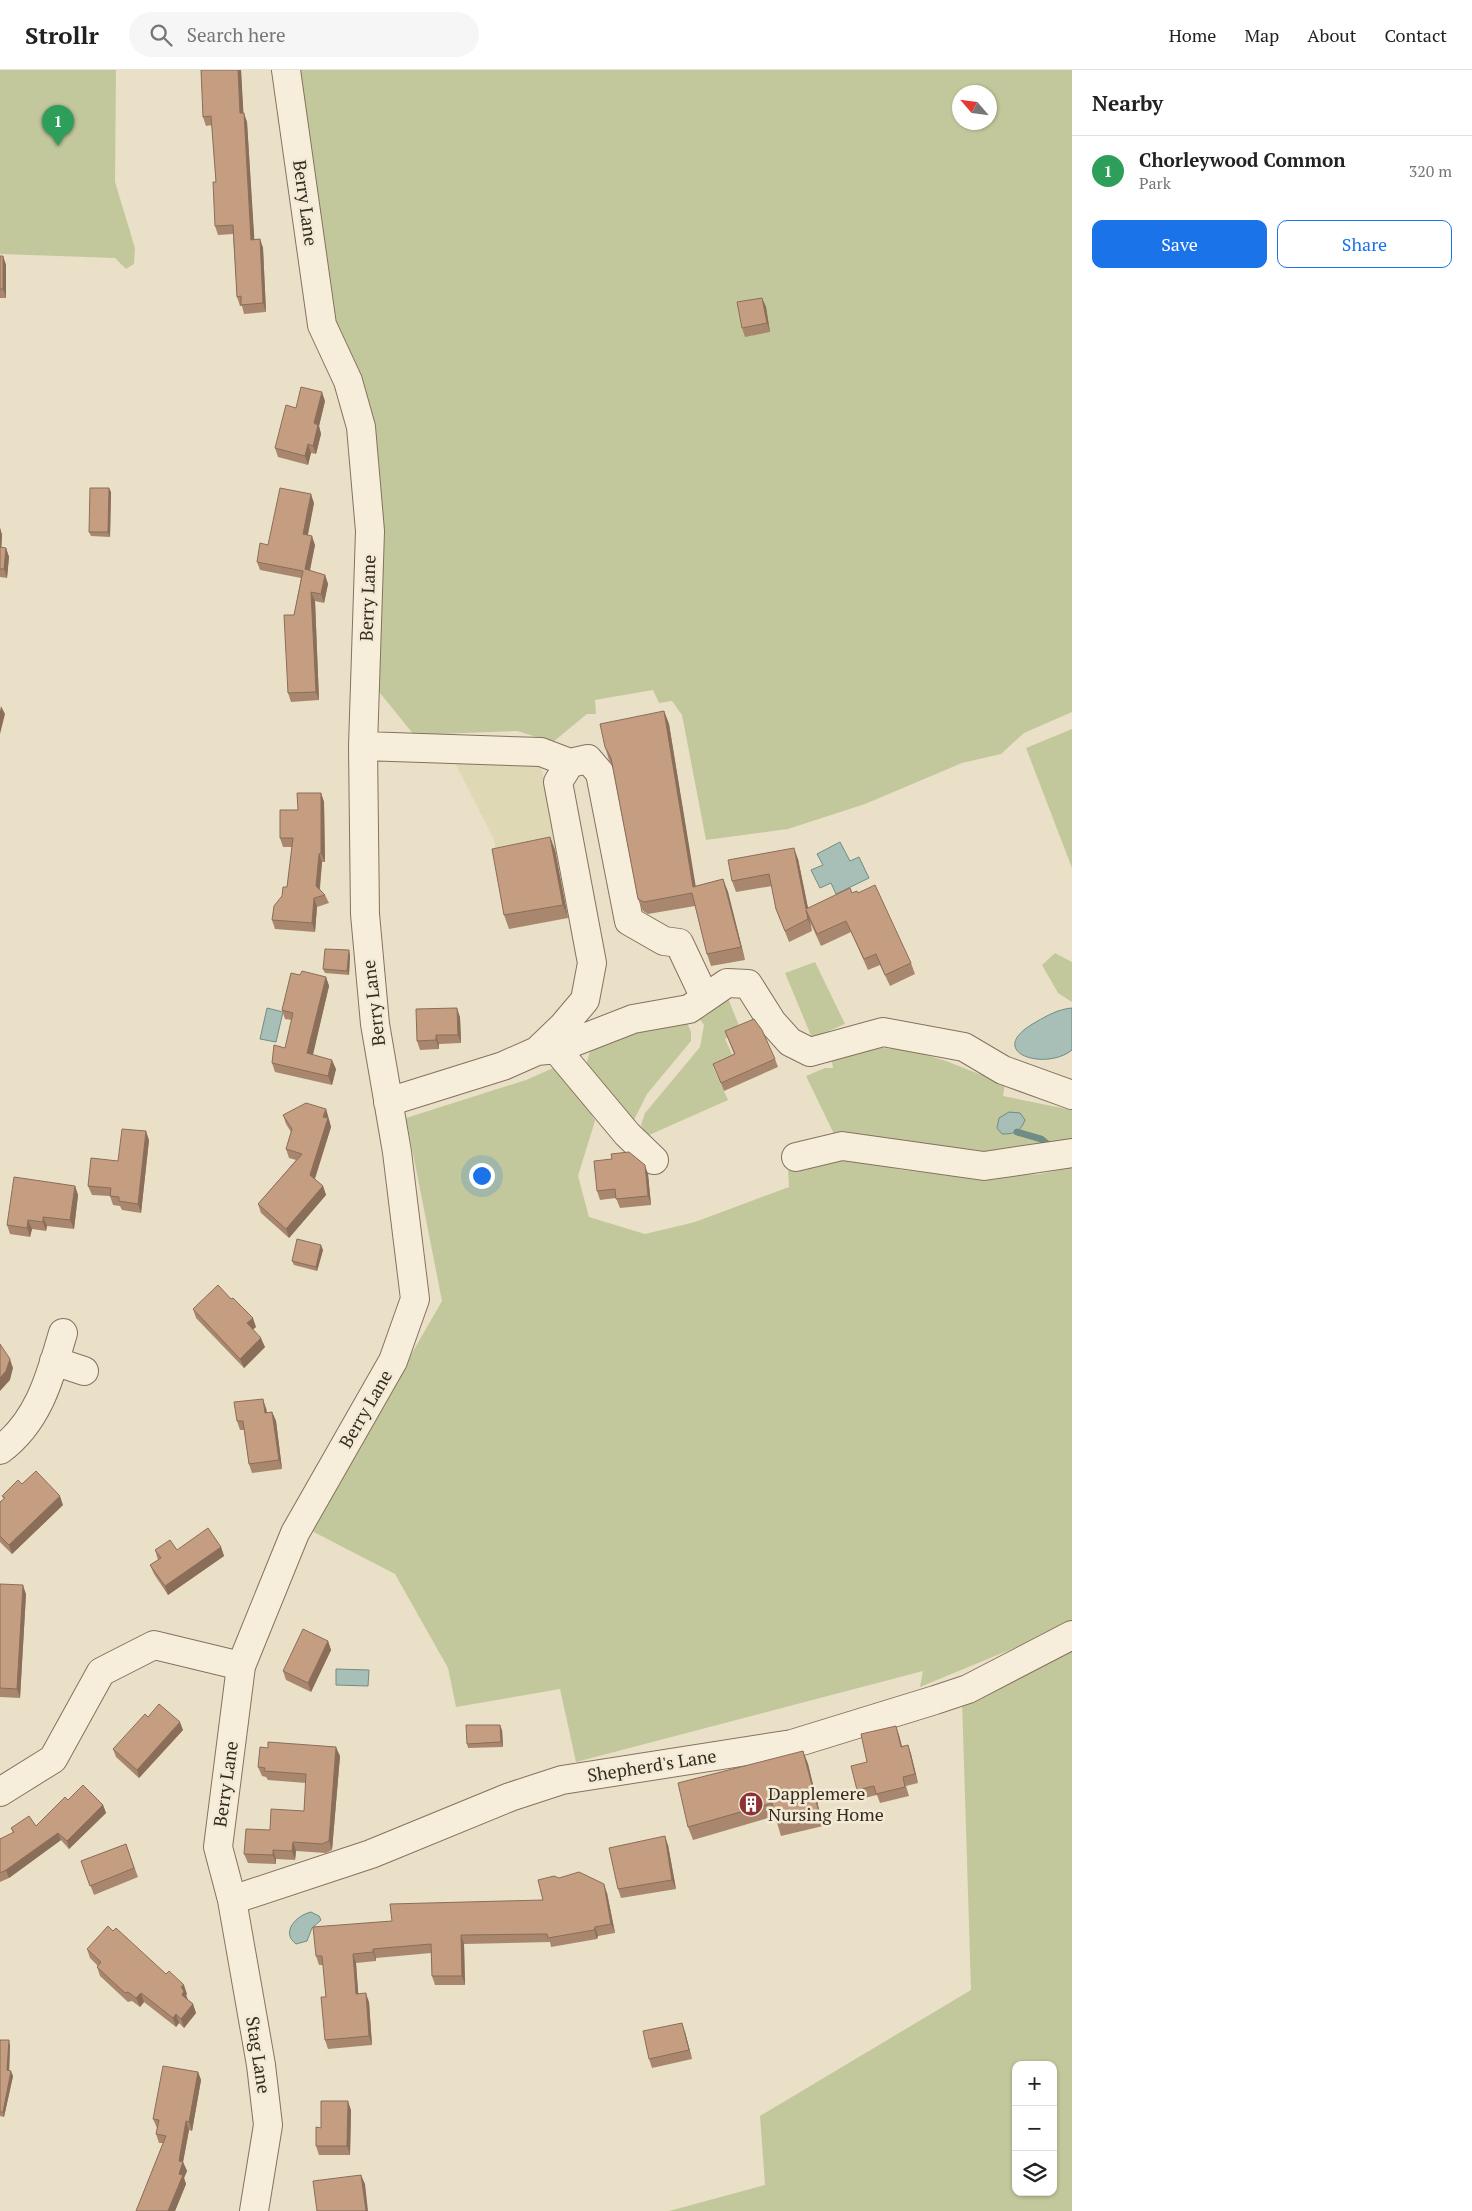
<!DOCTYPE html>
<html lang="en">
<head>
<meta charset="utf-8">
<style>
  body { margin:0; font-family:"PT Serif",serif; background:#f6f6f6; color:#222 }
  .controls { position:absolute; right:15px; bottom:15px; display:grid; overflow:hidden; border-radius:10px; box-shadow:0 1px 4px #0004 }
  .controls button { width:45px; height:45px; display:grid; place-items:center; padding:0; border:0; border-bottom:1px solid #e0e0e0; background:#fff; color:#222; font:25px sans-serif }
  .compass { position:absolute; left:952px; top:15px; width:45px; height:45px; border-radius:50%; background:#fff; box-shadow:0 1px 4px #0004; rotate:298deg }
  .you { position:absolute; left:481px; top:1105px; width:18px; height:18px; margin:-12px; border:4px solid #fff; border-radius:50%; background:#1a73e8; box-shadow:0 0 0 8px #1a73e833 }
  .badge { display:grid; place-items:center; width:32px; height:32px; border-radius:50%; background:#1a73e8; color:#fff; font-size:16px; font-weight:700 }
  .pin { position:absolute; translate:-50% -41px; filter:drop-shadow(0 1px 2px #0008) }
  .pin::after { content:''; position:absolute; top:26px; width:18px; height:15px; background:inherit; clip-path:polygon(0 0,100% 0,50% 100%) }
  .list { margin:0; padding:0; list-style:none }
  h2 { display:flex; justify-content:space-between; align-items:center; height:65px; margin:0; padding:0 20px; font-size:21px }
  h2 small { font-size:16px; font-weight:400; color:#767676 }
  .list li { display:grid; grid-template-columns:32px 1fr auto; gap:15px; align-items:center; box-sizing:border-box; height:70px; padding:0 20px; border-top:1px solid #e0e0e0 }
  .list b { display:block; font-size:19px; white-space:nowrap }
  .list p { margin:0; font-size:16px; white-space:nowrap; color:#767676 }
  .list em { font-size:16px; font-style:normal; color:#767676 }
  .actions { display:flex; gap:10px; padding:15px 20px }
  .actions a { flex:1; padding:11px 0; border:1px solid #1a73e8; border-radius:10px; text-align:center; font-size:18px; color:#1a73e8 }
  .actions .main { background:#1a73e8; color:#fff }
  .icon { flex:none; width:28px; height:28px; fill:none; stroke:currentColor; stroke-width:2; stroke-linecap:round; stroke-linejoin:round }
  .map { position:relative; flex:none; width:1072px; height:2141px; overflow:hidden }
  header { display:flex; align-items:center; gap:30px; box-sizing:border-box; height:70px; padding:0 25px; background:#fff; border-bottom:1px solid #e0e0e0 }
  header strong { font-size:24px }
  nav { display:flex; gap:28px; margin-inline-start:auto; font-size:18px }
  .search { width:350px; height:45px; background:#f6f6f6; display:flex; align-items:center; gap:12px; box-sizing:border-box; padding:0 18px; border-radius:28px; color:#767676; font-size:19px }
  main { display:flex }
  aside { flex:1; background:#fff }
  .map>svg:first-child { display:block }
  .farmland { fill:#dfd8b5 }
  .green { fill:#c3c89c; fill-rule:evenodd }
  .water { fill:#a8bfb8; stroke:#6f8c85 }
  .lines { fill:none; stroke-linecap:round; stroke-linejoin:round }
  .stream { stroke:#6f8c85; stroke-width:7 }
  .minor-casing { stroke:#85725e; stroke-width:30 }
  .minor { stroke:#f6edda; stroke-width:28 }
  .wall { fill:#a9876e }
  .shaded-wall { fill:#8a6e5a }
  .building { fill:#c59d80; stroke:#8a6e5a }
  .labels { text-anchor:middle; stroke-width:5; stroke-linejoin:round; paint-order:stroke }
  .street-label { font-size:18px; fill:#362b20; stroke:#f3ead6 }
  .poi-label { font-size:18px; fill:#362b20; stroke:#f3ead6; text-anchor:start }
</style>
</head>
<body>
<header>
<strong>Strollr</strong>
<div class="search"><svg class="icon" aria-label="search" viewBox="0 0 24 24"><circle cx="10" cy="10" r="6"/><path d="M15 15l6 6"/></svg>Search here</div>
<nav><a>Home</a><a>Map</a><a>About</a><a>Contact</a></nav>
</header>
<main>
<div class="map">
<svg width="1072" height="2141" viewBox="0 0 1072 2141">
  <rect width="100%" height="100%" fill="#eae0c7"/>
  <!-- farmland -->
  <path class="farmland" d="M455 693 541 696 558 778 497 790 494 770Z"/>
  <!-- green -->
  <path class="green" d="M0 0H116L115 112 135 178 134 194 126 199 115 188 0 184Z
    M295 0H1072V642L1024 663 1001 684 962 693 865 734 788 759 706 770 682 645 672 631 659 633 653 620 595 630 596 644H587L553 672 517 661 414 665 376 618V527L335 259 327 185ZM959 22H989V52H959Z
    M1072 659V798L1026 678Z
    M1055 883 1072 892V932L1058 923 1042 895Z
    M815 892 845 954 812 968 785 903Z
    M726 923 741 961 725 969 734 988 713 997 728 1030 647 1066 641 1055 645 1043 700 977 704 955 696 944Z
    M685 948 691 962V971L647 1024 633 1052 586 995 592 975Z
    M868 977 909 980 946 991 1005 1014 1003 1026 1072 1040V1075L1003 1084 915 1078 834 1064 806 1006 825 998H833L831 986Z
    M553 998 575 1012 595 1051 578 1106 589 1147 645 1164 695 1152 789 1117 788 1100 831 1085 902 1100 979 1108 1040 1104 1072 1097V1554L920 1617 923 1601 576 1692 560 1619 456 1637 448 1598 395 1504 310 1460 442 1231 406 1048 526 1010Z
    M1072 1576V2141H669L765 2115 760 2046 971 1920 962 1631ZM1016 1995H1053V2122H1016Z"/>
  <!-- water -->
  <path class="water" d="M840 772 850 791 859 787 869 808 836 824 831 813 820 818 811 800 823 795 817 784Z
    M267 938 283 942 276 972 260 969Z
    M1072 938V980C1045 1002 982 982 1036 952 1048 945 1059 939 1072 938Z
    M1009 1042 1020 1043 1025 1050C1020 1062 1015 1064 1002 1064L997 1058 999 1048Z
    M336 1599 369 1600 368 1616 336 1615Z
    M311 1842 319 1846 321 1850 312 1858 307 1871 296 1874C280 1862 297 1845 311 1842Z"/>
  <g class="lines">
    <!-- stream -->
    <path class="stream" d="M1017 1062 1041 1069 1052 1078"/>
    <defs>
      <path id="minor" d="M363 676 541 682 570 693
        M556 979 633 949 689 939 727 913 748 914 772 952 790 972 810 982 883 962 964 977 1003 1000 1072 1025
        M537 981 563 956 585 930 592 893 558 712 570 693 588 689 600 703 629 851 664 871 679 873 705 928
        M388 1032 503 996 537 981 556 979 627 1064 654 1090
        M796 1087 842 1076 984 1096 1072 1083
        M54 1291 84 1301
        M0 1380C39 1351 50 1307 63 1263
        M0 1722 53 1689 101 1602 154 1575 241 1596
        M232 1830 371 1784 510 1727 562 1710 792 1674 935 1630 968 1619 1072 1565
        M254 2141 268 2055 261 1995 232 1830 218 1777 241 1596 295 1463 393 1291 415 1229 397 1082 375 954 365 844 363 676 370 461 361 357 348 311 322 255 286 0"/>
    </defs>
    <!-- minor casing -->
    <use href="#minor" class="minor-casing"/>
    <!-- minor -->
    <use href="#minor" class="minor"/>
  </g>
  <!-- wall -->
  <path class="wall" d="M201 0H241L243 43 247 52 254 169H260L263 178 266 242 244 244 242 236H240L237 227 233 164 218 165 215 156 216 112 212 55 206 56 203 47Z
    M0 186H3L6 195V228H0Z
    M762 228 766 237 770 262 745 267 742 258Z
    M325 331 319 356 321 364 316 384 311 383 308 395 278 387 275 378 296 338Z
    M111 422 110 467 91 466 89 462Z
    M314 433 308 465 315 475 310 501 325 505 328 514 324 533 315 531 319 630 291 632 288 623 294 545 301 508 260 500 257 492 268 475Z
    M0 458 2 465 1 478H6L9 487 7 508 0 507Z
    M664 641 669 654 695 816 723 809 728 822 745 890 711 896 707 884 695 836 648 844 643 841 638 829 612 695 609 690 605 677Z
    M321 723 324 732 325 792H322L320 819 325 825 329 833 317 837 315 862 275 859 272 850 287 817 292 777H283L280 768 298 740Z
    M550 767 555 780 568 848 509 859 504 845Z
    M798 789 808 838 852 823H858L911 893 915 904 890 916 880 895 868 900 851 862 821 876 810 852 812 861 789 872 776 839 772 816 736 822 732 811Z
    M350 885 349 905 325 903 323 899Z
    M300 905 326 907 329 916 313 985 336 999 332 1015 275 1002 272 993 285 978 292 950 285 949 282 940Z
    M460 947 461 973 439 974V979L420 980 417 971Z
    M725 961 775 989 778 997 724 1021 713 994 734 984Z
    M326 1039 331 1057 315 1109 323 1116 326 1125 289 1168 261 1143 258 1134 296 1090 289 1088 286 1079 291 1062 286 1054 283 1045Z
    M149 1070 141 1143 122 1140 120 1136 113 1135 110 1126 92 1125 88 1116 118 1091Z
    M648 1104 651 1135 620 1138 616 1128 600 1130 597 1121Z
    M75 1116 78 1125 74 1159 47 1156 46 1161 32 1159 30 1167 10 1164 7 1155Z
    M323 1180 317 1201 294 1195 292 1191Z
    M231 1229 256 1257 253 1259 265 1277 244 1298 196 1248 193 1239Z
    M266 1338 267 1342H272L276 1351 282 1399 252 1403 249 1394 244 1360H240L237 1351Z
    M2 1426 63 1435 12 1484 0 1472V1432L4 1429Z
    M221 1477 224 1486 168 1525 154 1504 150 1495 158 1490 155 1480H177Z
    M0 1514 26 1524 20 1628 0 1627Z
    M328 1571 331 1580 311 1622 286 1610 283 1601Z
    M148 1647 183 1660 139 1708 116 1687 113 1679Z
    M502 1660 503 1677 468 1678 467 1674Z
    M899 1665 902 1676 908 1675 911 1684 918 1713 906 1716 909 1726 880 1733 877 1725 860 1729 857 1720 867 1692Z
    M803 1681 808 1694 823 1756 781 1766 775 1746 693 1770 688 1757Z
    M340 1686 332 1780 326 1783 296 1781 295 1790 276 1789V1794L248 1793 244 1784 270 1760 304 1741 306 1713 268 1710 266 1707 262 1706 258 1697Z
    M68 1730 103 1735 106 1743 69 1779 61 1770 9 1808 0 1812V1769L13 1763 11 1758 36 1756Z
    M126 1774 138 1807 94 1825 81 1791Z
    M668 1775 676 1819 621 1828 618 1819Z
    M559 1808 607 1823 615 1863 598 1866 597 1869 551 1877 550 1872 464 1874 465 1915H435L432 1906 431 1883 376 1888V1891L356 1893 358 1923 369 1932 372 1975 328 1979 325 1970 326 1927 323 1895H319L316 1886 392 1851 543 1830Z
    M87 1879 187 1924 186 1925 188 1930 193 1934 196 1943 184 1958 179 1953 176 1957 144 1932 140 1937 132 1931 128 1932 100 1906 97 1897 98 1896 90 1888Z
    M685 1962 692 1989 652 1998 649 1989Z
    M0 1970 10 1975 9 2001 13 2006 4 2047 0 2046Z
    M198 2002 201 2010 192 2061 189 2060 183 2092 187 2101 184 2108 186 2114 175 2141H136L163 2073H159L156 2064 157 2058 153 2049Z
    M351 2040 350 2085H319L316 2076 321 2058Z"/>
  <!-- shaded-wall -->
  <path class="shaded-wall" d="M238 0H241L244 52 240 43Z
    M244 43 247 52 255 179 251 170Z
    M260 169 263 178 266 242 263 233Z
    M3 186 6 195V228L3 219Z
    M762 228 766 237 770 262 767 253Z
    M322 322 325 331 319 356 321 364 316 384 313 376 314 353Z
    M308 374 311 383 308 395 305 386Z
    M109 418 111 422 110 467 108 462Z
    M311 424 314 433 306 473 303 464Z
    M0 458 2 465 1 486 0 484Z
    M312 466 315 475 308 508 305 499Z
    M6 478 9 487 7 508 4 499Z
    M325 505 328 514 324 533 321 524Z
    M311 522 315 531 319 630 316 622Z
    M1 636 5 644 0 664V641Z
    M664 641 669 654 698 830 693 817Z
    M321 723 324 732 325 792 321 783Z
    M550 767 555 780 568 848 563 835Z
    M794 778 798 789 810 848 806 839Z
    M319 784 322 792 319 824 316 816Z
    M723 809 728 822 745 890 741 877Z
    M314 828 317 837 315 862 312 853Z
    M806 840 810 852 812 861 808 849Z
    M349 880 350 885 349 905 347 901Z
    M326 907 329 916 311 992 307 983Z
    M457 938 460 947 461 973 458 965Z
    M436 965 439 974V979L436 970Z
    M332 990 336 999 332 1015 328 1006Z
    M326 1039 331 1057 313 1114 310 1105Z
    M146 1061 149 1070 141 1143 138 1134Z
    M645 1095 648 1104 651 1135 648 1126Z
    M75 1116 78 1125 74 1159 70 1150Z
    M323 1116 326 1125 289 1168 286 1159Z
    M43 1147 47 1156 46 1161 43 1152Z
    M28 1150 32 1159 30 1167 27 1158Z
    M321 1175 323 1180 317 1201 316 1197Z
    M253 1248 256 1257 250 1262 247 1253Z
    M261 1268 265 1277 244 1298 240 1289Z
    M10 1289 13 1298 10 1310 0 1321V1308Z
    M263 1329 266 1338 268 1352 265 1343Z
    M272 1342 276 1351 282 1399 279 1390Z
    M60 1426 63 1435 12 1484 9 1475Z
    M221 1477 224 1486 168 1525 165 1516Z
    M23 1515 26 1524 20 1628 17 1619Z
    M328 1571 331 1580 311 1622 308 1613Z
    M180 1652 183 1660 139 1708 137 1700Z
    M500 1655 502 1660 503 1677 501 1672Z
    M896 1656 899 1665 904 1686 901 1677Z
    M908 1675 911 1684 918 1713 915 1704Z
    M336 1677 340 1686 332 1780 329 1771Z
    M803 1681 808 1694 823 1756 819 1742Z
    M103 1735 106 1743 69 1779 67 1771Z
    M58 1763 61 1770 9 1808 6 1800Z
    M665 1766 668 1775 676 1819 672 1810Z
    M293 1772 296 1781 295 1790 292 1781Z
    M273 1780 276 1789V1794L273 1785Z
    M604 1814 607 1823 615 1863 611 1854Z
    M595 1857 598 1866 597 1869 594 1860Z
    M461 1865 464 1874 465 1915 462 1906Z
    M373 1879 376 1888V1891L373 1882Z
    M353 1884 356 1893 359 1933 356 1924Z
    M184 1915 187 1924 186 1925 188 1930 182 1925 181 1917Z
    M141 1923 144 1932 140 1937 136 1928Z
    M366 1923 369 1932 372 1975 369 1966Z
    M193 1934 196 1943 184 1958 181 1949Z
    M176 1944 179 1953 176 1957 173 1948Z
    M682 1953 685 1962 692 1989 689 1980Z
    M9 1970 10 1975 9 2005 7 2000Z
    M11 2001 13 2006 4 2047 3 2042Z
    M198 2002 201 2010 192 2061 189 2052Z
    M348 2031 351 2040 350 2085 347 2076Z
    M186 2051 189 2060 183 2092 187 2101 184 2108 186 2114 175 2141H168L179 2104V2091Z
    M361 2105 365 2114 368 2141H366Z"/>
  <!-- building -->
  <path class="building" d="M201 0H238L240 43H244L251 170 260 169 263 233 241 235V226L237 227 233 155 215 156 213 112H216L211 46 203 47Z
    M0 186H3V219H0Z
    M762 228 767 253 742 258 737 232Z
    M301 317 322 322 314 353 318 355 313 376 308 374 305 386 275 378 286 335 296 338Z
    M90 418H109L108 462H89Z
    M280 418 311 424 303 464 312 466 305 499 325 505 321 524 311 522 316 622 288 623 284 545H294L303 501 257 492 260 473 268 475Z
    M0 477 6 478 4 499H0Z
    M664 641 693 817 723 809 741 877 707 884 692 823 644 832 638 829 611 688 605 677 600 654Z
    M297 723H321V783L319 784 316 816 325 825 314 828 312 853 272 850 274 836 282 826 283 817H287L293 768H280V740H298Z
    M550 767 563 835 504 845 492 779Z
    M794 778 806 839 850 818 852 823 857 821 858 823 875 815 911 893 885 905 876 884 864 889 846 851 817 864 806 840 808 849 785 861 776 839 769 804 732 811 728 790Z
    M325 879 349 880 347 901 323 899Z
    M302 901 326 907 307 983 332 990 328 1006 272 993 274 975 285 978 293 943 282 940 291 903 300 905Z
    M457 938 458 965H436V970L417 971 416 939Z
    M754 949 762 960 775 989 721 1013 713 994 735 984 725 961Z
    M306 1033 326 1039 323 1047 328 1048 310 1105 323 1116 286 1159 258 1134 302 1084 286 1079 292 1059 283 1045Z
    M122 1059 146 1061 138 1134 119 1131V1127L110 1126 111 1118 88 1116 91 1088 118 1091Z
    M629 1082 645 1095 648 1126 616 1129 615 1119 597 1121 594 1091 612 1089 611 1084Z
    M14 1107 75 1116 70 1150 43 1147V1152L28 1150 27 1158 7 1155Z
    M297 1169 321 1175 316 1197 292 1191Z
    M218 1215 231 1229 233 1228 253 1248 247 1253 261 1268 240 1289 193 1239Z
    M0 1274 10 1289 6 1301 0 1308Z
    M263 1329 265 1343 272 1342 279 1390 249 1394 243 1351H237L234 1332Z
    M36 1401 60 1426 9 1475 0 1466V1432L5 1428 2 1426 18 1410 22 1414Z
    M208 1458 221 1477 165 1516 150 1495 161 1488 155 1480 170 1470 177 1480Z
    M0 1514 23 1515 17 1619 0 1618Z
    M303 1559 328 1571 308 1613 283 1601Z
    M159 1634 180 1652 137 1700 113 1679 145 1644 148 1647Z
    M466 1655H500L501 1672 467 1674Z
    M896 1656 901 1677 908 1675 915 1704 903 1707 905 1717 876 1724 874 1716 857 1720 851 1696 867 1692 861 1664Z
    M268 1672 336 1677 329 1771 322 1774 293 1772 292 1781 273 1780V1785L244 1784 246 1759 270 1760 271 1739 304 1741 306 1704 264 1701 265 1698 258 1697 260 1677 268 1678Z
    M803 1681 819 1742 777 1753 772 1733 688 1757 678 1713Z
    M83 1715 103 1735 67 1771 58 1763 6 1800 0 1803V1769L14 1762 11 1758 29 1746 36 1756 65 1727 68 1730Z
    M665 1766 672 1810 618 1819 609 1778Z
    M126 1774 134 1798 90 1816 81 1791Z
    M579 1802 604 1814 611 1854 595 1857 594 1860 548 1868 547 1864 461 1865 462 1906H432L431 1874 373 1879V1882L353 1884 356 1924 366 1923 369 1966 325 1970 321 1927H326L322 1886H316L313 1857 392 1851 390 1834 543 1830 538 1810 554 1806 559 1808Z
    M108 1856 113 1861 116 1858 166 1904 169 1901 184 1915 181 1917 184 1921 182 1925 193 1934 181 1949 176 1944 173 1948 141 1923 136 1928 128 1922 125 1923 97 1897 101 1892 87 1879Z
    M682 1953 689 1980 649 1989 643 1961Z
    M0 1970H9L7 2000 11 2001 3 2042H0Z
    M163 1996 198 2002 189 2052 186 2051 179 2091 183 2092 179 2104 183 2105 168 2141H136L166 2066 156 2064 159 2050 153 2049Z
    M321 2031H348L347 2076H316V2057L321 2058Z
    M361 2105 366 2141H317L313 2111Z"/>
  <!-- icons -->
  <defs>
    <symbol id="building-disc" viewBox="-11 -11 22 22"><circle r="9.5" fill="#8e3334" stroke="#f3ead6"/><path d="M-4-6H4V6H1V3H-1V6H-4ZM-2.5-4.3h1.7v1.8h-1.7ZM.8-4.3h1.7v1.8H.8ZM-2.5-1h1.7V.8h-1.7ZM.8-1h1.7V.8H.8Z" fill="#fff"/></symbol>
  </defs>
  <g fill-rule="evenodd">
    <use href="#building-disc" x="737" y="1720" width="28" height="28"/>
  </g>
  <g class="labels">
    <!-- street labels -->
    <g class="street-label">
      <text transform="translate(305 133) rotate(82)" y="6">Berry Lane</text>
      <text transform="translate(368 528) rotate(-88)" y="6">Berry Lane</text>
      <text transform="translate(374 933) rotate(-97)" y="6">Berry Lane</text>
      <text transform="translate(366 1339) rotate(-60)" y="6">Berry Lane</text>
      <text transform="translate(652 1696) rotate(-9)" y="6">Shepherd's Lane</text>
      <text transform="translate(226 1714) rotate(-82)" y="6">Berry Lane</text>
      <text transform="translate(258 1985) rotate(81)" y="6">Stag Lane</text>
    </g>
    <!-- poi labels -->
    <g class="poi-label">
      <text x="768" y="1730">Dapplemere<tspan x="768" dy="21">Nursing Home</tspan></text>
    </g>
  </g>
</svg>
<div class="controls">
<button>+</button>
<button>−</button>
<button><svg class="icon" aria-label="layers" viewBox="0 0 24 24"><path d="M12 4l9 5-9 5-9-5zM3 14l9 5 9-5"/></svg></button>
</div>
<svg class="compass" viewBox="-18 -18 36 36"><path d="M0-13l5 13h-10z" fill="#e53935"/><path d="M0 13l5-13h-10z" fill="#767676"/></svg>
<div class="you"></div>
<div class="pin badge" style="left:58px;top:76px;background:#2e9e5b">1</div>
</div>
<aside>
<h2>Nearby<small></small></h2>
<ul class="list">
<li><span class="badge" style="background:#2e9e5b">1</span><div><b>Chorleywood Common</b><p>Park</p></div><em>320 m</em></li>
</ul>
<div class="actions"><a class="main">Save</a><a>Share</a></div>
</aside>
</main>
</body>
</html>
